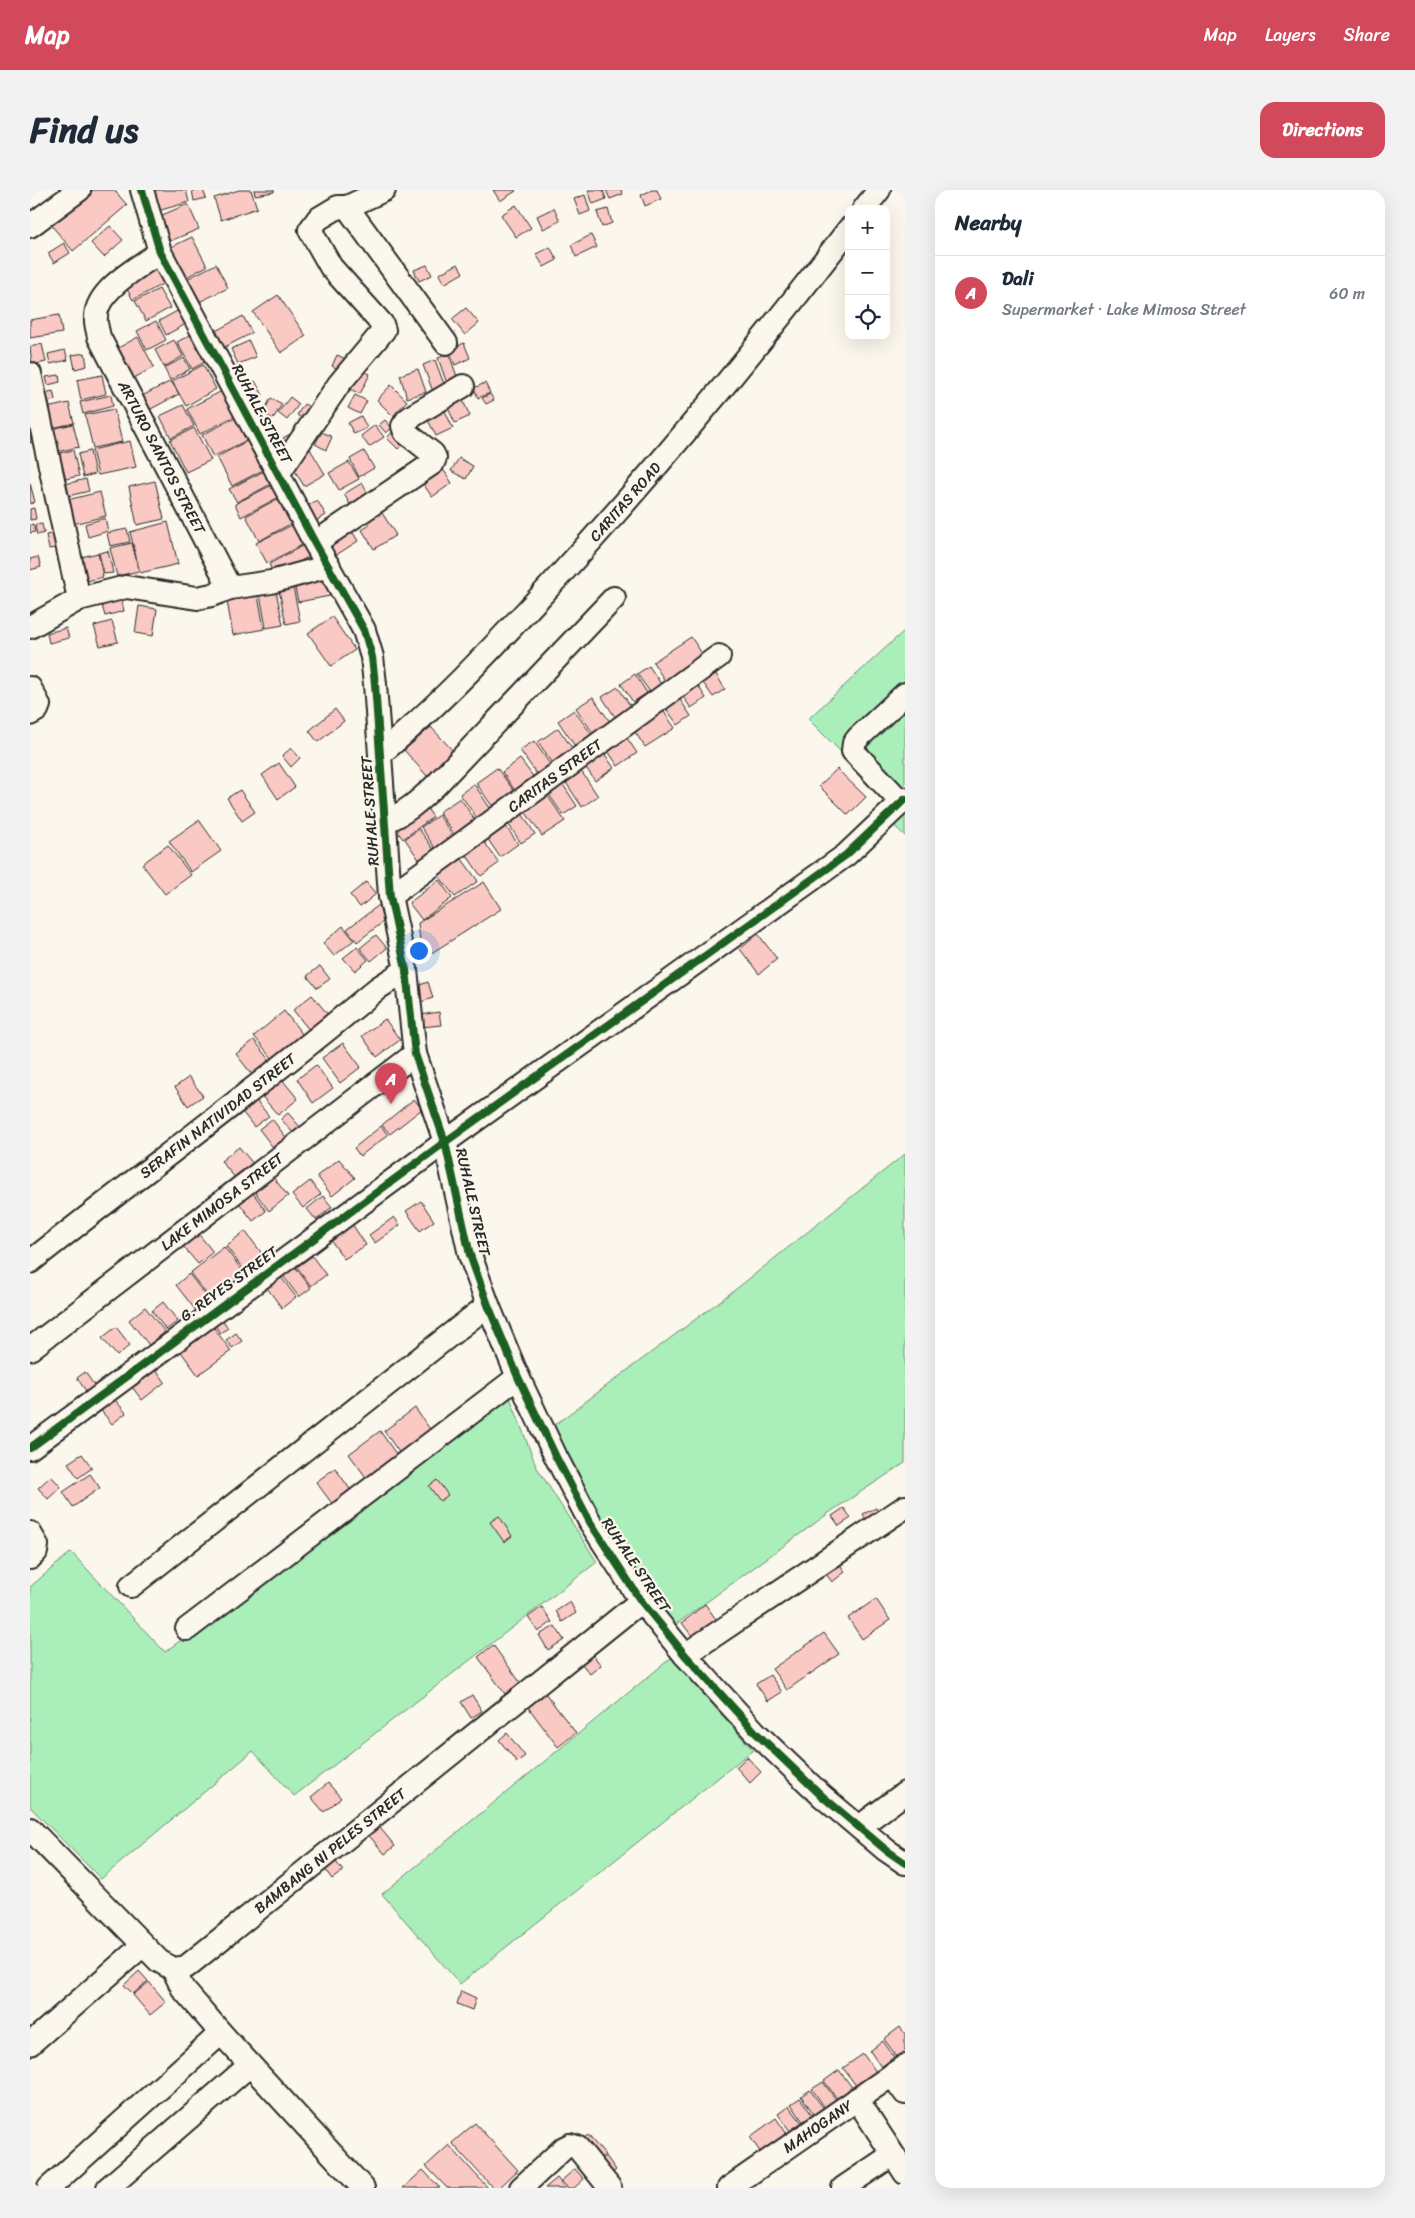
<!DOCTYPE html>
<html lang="en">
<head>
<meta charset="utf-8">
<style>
  body { margin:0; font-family:Sriracha,sans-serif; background:#f2f2f3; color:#1f2937 }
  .controls { position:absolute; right:15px; top:15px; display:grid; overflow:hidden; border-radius:10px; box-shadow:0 5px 20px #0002 }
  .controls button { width:45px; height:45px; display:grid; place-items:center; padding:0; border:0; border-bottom:1px solid #e0e1e3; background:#fff; color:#1f2937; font:25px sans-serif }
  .you { position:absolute; left:388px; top:760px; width:18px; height:18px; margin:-12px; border:4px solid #fff; border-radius:50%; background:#1a73e8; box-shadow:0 0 0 8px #1a73e833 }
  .badge { display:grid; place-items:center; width:32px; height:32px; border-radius:50%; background:#d1495b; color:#fff; font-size:16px; font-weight:700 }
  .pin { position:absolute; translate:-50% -41px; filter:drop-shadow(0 1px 2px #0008) }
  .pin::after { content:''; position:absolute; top:26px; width:18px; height:15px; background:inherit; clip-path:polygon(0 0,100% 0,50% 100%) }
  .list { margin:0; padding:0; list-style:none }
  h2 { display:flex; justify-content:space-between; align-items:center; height:65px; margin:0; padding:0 20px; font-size:21px }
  h2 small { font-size:16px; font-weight:400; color:#747a83 }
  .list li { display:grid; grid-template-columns:32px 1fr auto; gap:15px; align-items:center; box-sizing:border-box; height:75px; padding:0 20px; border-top:1px solid #e0e1e3 }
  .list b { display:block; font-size:19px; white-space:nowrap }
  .list p { margin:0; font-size:16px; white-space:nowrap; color:#747a83 }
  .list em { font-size:16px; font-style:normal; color:#747a83 }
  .icon { flex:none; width:28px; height:28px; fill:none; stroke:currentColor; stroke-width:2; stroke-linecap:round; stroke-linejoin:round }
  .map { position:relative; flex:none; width:875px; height:1998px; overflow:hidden; border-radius:15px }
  header { display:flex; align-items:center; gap:30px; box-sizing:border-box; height:70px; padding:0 25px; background:#d1495b; color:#fff }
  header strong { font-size:24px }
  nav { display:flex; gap:28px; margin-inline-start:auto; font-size:18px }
  .intro { display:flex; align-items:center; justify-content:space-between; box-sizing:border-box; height:120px; padding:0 30px }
  h1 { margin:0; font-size:35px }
  .button { padding:12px 22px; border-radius:15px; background:#d1495b; color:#fff; font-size:18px; font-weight:700 }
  main { display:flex; gap:30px; padding:0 30px }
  aside { flex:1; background:#fff; border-radius:15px; box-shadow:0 5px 20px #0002 }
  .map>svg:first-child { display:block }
  .green { fill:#aaefba; stroke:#6a8d72 }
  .building { fill:#fac9c4; stroke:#2b2b2b }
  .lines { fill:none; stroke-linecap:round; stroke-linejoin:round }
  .minor-casing { stroke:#2b2b2b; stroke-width:26 }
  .minor { stroke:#fbf7ec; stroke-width:22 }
  .cycleway-casing { stroke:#fbf7ec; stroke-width:11 }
  .cycleway { stroke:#1b5e20; stroke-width:8 }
  .labels { text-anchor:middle; stroke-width:4.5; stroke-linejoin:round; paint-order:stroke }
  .street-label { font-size:15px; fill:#2b2b2b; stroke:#fbf7ec }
</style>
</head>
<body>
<header>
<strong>Map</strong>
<nav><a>Map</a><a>Layers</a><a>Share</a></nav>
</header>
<div class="intro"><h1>Find us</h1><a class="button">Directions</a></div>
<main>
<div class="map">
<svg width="875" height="1998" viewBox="0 0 875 1998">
  <rect width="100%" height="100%" fill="#fbf7ec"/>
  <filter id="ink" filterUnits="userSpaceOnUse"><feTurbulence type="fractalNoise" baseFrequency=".02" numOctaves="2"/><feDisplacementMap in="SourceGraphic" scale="10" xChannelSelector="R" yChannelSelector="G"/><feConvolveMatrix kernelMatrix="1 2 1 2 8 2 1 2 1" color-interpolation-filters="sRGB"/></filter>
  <g filter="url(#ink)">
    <!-- green -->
    <path class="green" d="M875 440V646L847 619 857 608 778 529Z
      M875 964V1273L803 1320 645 1435 579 1349 519 1239 710 1096Z
      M478 1202 506 1276 567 1372 264 1606 223 1561 71 1689 0 1617V1397L41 1362 135 1462Z
      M641 1468 723 1560 430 1794 352 1704Z"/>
    <!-- building -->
    <path class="building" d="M63 0H84L97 15 43 61 22 36Z
      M117 0H156L159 12 124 22Z
      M162 0H173L176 8 164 11Z
      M209 0H221L227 18 191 30 184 8Z
      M224 0H244V2L225 5Z
      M463 0H485L486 1 470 11Z
      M558 0H573L576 9 563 14Z
      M576 0H591L593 4 580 9Z
      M622 0H627L631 9 615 16 611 5Z
      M555 5 560 21 550 25 544 9Z
      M158 14 169 39 140 51 130 26Z
      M486 15 501 38 486 47 471 25Z
      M524 18 530 31 513 39 507 26Z
      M578 19 582 33 572 37 567 22Z
      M80 36 93 50 74 67 61 53Z
      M561 45 567 57 546 67 541 55Z
      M162 47 177 76 153 89 137 59Z
      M34 53 40 63 24 73 18 63Z
      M520 57 527 70 514 77 506 64Z
      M126 74 136 92 103 110 93 92Z
      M186 74 198 98 167 113 155 90Z
      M428 74 433 83 414 94 409 84Z
      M397 75 402 85 389 91 384 80Z
      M129 99 140 118 116 131 105 111Z
      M248 105 276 146 251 163 223 122Z
      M436 118 449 133 435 145 422 129Z
      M149 120 156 134 136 145 129 131Z
      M29 125 32 143 0 148V130Z
      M213 126 222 143 191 159 182 143Z
      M126 131 136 150 117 160 107 141Z
      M162 144 177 171 162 179 147 152Z
      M108 147 124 177 104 188 88 158Z
      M144 150 153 166 134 177 125 160Z
      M219 151 226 167 208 174 201 159Z
      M434 153 440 168 425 175 419 160Z
      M12 154 16 172 2 175 0 157Z
      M35 160 38 170 20 174 18 164Z
      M55 163 57 176 45 179 42 165Z
      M419 164 430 195 419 199 408 168Z
      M307 165 318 170 312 181 302 176Z
      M154 168 160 179 140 190 134 178Z
      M405 170 417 202 405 207 393 175Z
      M173 175 186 199 156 216 142 191Z
      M326 177 340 184 330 204 316 197Z
      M388 179 396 202 377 208 370 185Z
      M29 185 30 192 18 195 16 187Z
      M72 185 76 204 51 210 47 190Z
      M141 191 149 204 119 220 112 206Z
      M225 191 233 205 217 214 209 199Z
      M455 193 460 203 448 208 444 198Z
      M361 195 377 211 363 226 347 210Z
      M23 201 25 210 13 213 11 204Z
      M192 201 205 226 170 244 157 219Z
      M460 204 464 210 456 214 452 208Z
      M81 205 83 216 53 224 50 212Z
      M325 205 337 211 330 224 318 218Z
      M260 207 269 214 257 230 248 223Z
      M241 208 252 214 243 229 233 223Z
      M432 209 440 226 425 233 417 216Z
      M39 213 44 233 22 238 17 218Z
      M274 214 285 220 279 232 267 225Z
      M153 215 164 236 141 248 130 226Z
      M84 219 92 252 63 258 55 225Z
      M414 219 423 238 406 246 397 228Z
      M331 226 337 238 324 244 318 233Z
      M207 227 219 249 183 267 172 245Z
      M355 230 362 238 356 243 349 235Z
      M0 234 8 251 0 253Z
      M43 234 49 257 26 262 21 239Z
      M345 235 354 247 339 257 331 246Z
      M164 238 181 270 156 282 140 250Z
      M364 240 376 251 368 259 357 248Z
      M292 242 302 247 296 260 285 254Z
      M262 243 257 257 253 248Z
      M219 250 235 279 202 296 187 267Z
      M100 251 106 277 68 285 62 260Z
      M280 259 295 284 274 296 259 271Z
      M43 260 49 286 27 291 21 265Z
      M60 261 65 284 53 287 48 264Z
      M334 261 344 278 329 287 320 269Z
      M429 268 443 276 436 289 421 281Z
      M319 272 329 289 309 300 299 283Z
      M409 273 422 293 402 307 388 286Z
      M234 281 241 294 207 312 199 299Z
      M56 289 59 301 34 307 31 295Z
      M125 291 134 329 107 335 99 297Z
      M0 293 5 312 0 314Z
      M332 293 341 309 323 320 314 304Z
      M242 295 249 307 211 327 205 314Z
      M70 302 76 326 43 334 37 310Z
      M249 308 262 333 229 351 216 326Z
      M287 310 296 325 284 332 275 318Z
      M347 315 366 345 344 359 332 340 340 335 333 324Z
      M4 318 6 329 0 330V319Z
      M75 328 78 341 58 347 55 334Z
      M138 332 148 374 110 383 100 342Z
      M3 334 5 342 0 343V335Z
      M12 334 14 343 7 345 5 335Z
      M262 335 272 355 237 373 226 353Z
      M319 336 328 351 303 367 294 352Z
      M97 339 100 352 80 356 77 343Z
      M29 342 32 357 19 359 16 345Z
      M102 353 109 381 87 386 80 358Z
      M274 355 280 366 244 385 239 374Z
      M78 361 83 383 74 384 69 363Z
      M68 363 73 387 49 393 43 369Z
      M8 367 11 377 0 380V369Z
      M296 387 300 406 268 412 264 393Z
      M263 397 270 431 256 434 249 400Z
      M246 401 253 435 236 438 230 404Z
      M228 405 234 439 203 445 197 411Z
      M91 407 94 421 75 426 71 412Z
      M109 416 127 419 123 446 105 443Z
      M302 427 325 460 301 476 278 443Z
      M82 431 88 452 70 456 64 436Z
      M36 438 39 448 19 453 17 443Z
      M661 447 673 465 635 491 623 472Z
      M619 476 631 494 620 502 607 484Z
      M684 481 695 499 683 507 671 490Z
      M605 484 617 503 603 512 591 494Z
      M667 494 676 508 661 518 651 504Z
      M588 497 601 517 585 527 572 507Z
      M563 507 580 532 563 543 546 518Z
      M649 508 661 526 648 535 635 517Z
      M305 519 314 531 288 552 279 541Z
      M632 519 645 538 615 557 603 539Z
      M544 520 562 545 545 556 528 531Z
      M401 537 424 562 397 586 374 560Z
      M528 538 545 562 525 576 508 552Z
      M595 545 607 563 588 576 576 558Z
      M504 551 522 577 508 586 490 560Z
      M261 558 270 568 261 577 252 566Z
      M574 563 584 578 565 591 555 576Z
      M490 569 505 589 486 602 472 582Z
      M249 573 265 597 248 609 232 585Z
      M467 578 487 605 465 620 446 593Z
      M807 579 836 607 818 625 789 596Z
      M551 581 568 606 552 617 535 591Z
      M532 593 547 616 533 625 518 603Z
      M444 594 462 621 449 631 430 604Z
      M210 600 225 622 212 631 197 608Z
      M517 605 535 631 512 646 494 620Z
      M430 608 447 633 426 647 409 622Z
      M394 614 403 627 373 649 363 636Z
      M491 622 505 644 491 653 477 632Z
      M409 625 425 649 407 661 391 637Z
      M169 630 191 661 161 682 139 651Z
      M475 635 488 654 470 667 457 648Z
      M389 639 407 664 392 674 375 649Z
      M453 650 469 673 451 686 435 663Z
      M138 655 161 685 135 704 112 674Z
      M429 665 448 691 425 707 406 682Z
      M409 690 422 708 392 730 379 713Z
      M336 692 346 704 330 717 320 705Z
      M454 692 471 719 392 769 388 733Z
      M357 709 361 726 327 752 317 739Z
      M313 736 324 750 304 766 293 753Z
      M728 744 747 769 729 784 710 759Z
      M346 745 357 758 341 771 330 758Z
      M327 757 338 770 325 781 313 768Z
      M290 776 300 789 287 798 277 786Z
      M398 792 403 808 385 814 379 799Z
      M282 805 303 831 284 846 263 820Z
      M254 821 277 850 247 874 224 846Z
      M409 822 411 835 392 837 390 825Z
      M355 829 370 850 347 867 332 846Z
      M224 850 245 876 227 891 206 864Z
      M313 853 331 877 310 893 292 868Z
      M286 875 303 898 283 913 267 889Z
      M159 887 173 906 158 916 145 897Z
      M250 887 268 909 248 925 229 903Z
      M224 908 239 926 224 937 210 919Z
      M384 909 392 919 360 944 352 935Z
      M258 923 271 938 264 944 251 929Z
      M242 929 258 950 245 960 229 939Z
      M351 936 358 945 330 966 324 958Z
      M209 957 225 976 207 990 191 971Z
      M309 969 325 988 302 1006 287 986Z
      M239 982 258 1006 239 1021 221 997Z
      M280 991 291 1004 273 1018 262 1005Z
      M220 999 236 1021 223 1031 206 1009Z
      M293 1006 302 1017 286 1030 277 1019Z
      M391 1011 404 1031 390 1041 376 1021Z
      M364 1027 370 1035 345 1053 339 1045Z
      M322 1034 336 1055 314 1069 300 1049Z
      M215 1041 236 1069 217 1084 196 1056Z
      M167 1042 183 1062 168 1074 151 1054Z
      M194 1057 216 1085 182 1111 160 1083Z
      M282 1066 296 1085 281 1096 267 1077Z
      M263 1074 281 1098 269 1107 251 1083Z
      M245 1079 266 1107 252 1118 231 1090Z
      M159 1084 181 1112 167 1122 146 1095Z
      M133 1112 148 1131 136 1140 122 1121Z
      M115 1117 135 1142 119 1155 99 1130Z
      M190 1126 198 1138 190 1143 182 1131Z
      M179 1131 201 1161 168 1185 146 1155Z
      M86 1137 100 1155 87 1166 72 1148Z
      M206 1143 212 1151 202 1158 196 1150Z
      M123 1175 135 1192 112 1210 99 1193Z
      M55 1182 66 1198 58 1204 47 1188Z
      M82 1206 96 1223 82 1234 68 1217Z
      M385 1218 402 1242 371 1265 354 1241Z
      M350 1241 368 1267 338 1290 319 1264Z
      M52 1264 62 1278 48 1288 38 1273Z
      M305 1278 322 1302 304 1316 286 1292Z
      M60 1284 70 1298 43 1317 33 1302Z
      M21 1286 31 1297 18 1309 8 1298Z
      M407 1290 418 1305 410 1311 399 1296Z
      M814 1318 821 1328 809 1336 802 1326Z
      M846 1318 850 1326 837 1332 833 1324Z
      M469 1326 482 1346 474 1352 460 1332Z
      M807 1370 815 1382 802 1392 793 1380Z
      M846 1409 860 1430 832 1449 818 1428Z
      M540 1412 546 1423 532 1432 526 1421Z
      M675 1414 688 1432 665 1450 652 1433Z
      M512 1417 522 1432 508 1442 498 1427Z
      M525 1436 534 1450 518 1460 509 1445Z
      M794 1443 809 1464 757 1500 742 1479Z
      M463 1455 490 1492 475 1504 448 1467Z
      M562 1464 571 1475 560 1484 551 1473Z
      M740 1485 752 1502 738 1511 726 1494Z
      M515 1503 546 1543 528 1557 498 1517Z
      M442 1505 452 1521 441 1528 431 1512Z
      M477 1543 495 1566 487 1572 469 1550Z
      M717 1567 731 1582 720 1593 706 1577Z
      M298 1593 311 1608 294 1622 281 1607Z
      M346 1633 365 1656 355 1664 335 1641Z
      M300 1664 313 1681 302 1689 289 1671Z
      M109 1781 118 1791 103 1804 94 1795Z
      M119 1792 136 1812 120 1825 103 1805Z
      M431 1801 446 1808 442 1820 427 1814Z
      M870 1837 875 1844V1861L867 1867 854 1849Z
      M853 1851 864 1867 851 1877 840 1861Z
      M833 1864 847 1883 827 1897 813 1878Z
      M809 1880 824 1900 809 1911 794 1891Z
      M793 1892 807 1911 796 1919 782 1899Z
      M780 1900 795 1920 786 1927 771 1906Z
      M770 1908 783 1926 774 1933 761 1914Z
      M759 1916 772 1933 760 1941 748 1924Z
      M746 1928 759 1947 733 1966 720 1947Z
      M445 1933 488 1980 469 1998H463L422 1953Z
      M558 1945 575 1965 562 1975 546 1955Z
      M419 1955 458 1998H417L396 1976Z
      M576 1966 586 1980 573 1991 562 1978Z
      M545 1979 554 1989 544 1998H538L531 1991Z
      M393 1980 410 1998H373Z
      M527 1988 535 1998H515Z"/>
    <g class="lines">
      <defs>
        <g id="minor">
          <path d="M112 0 130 62 285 353 334 440 342 467 345 494 360 706 376 780 385 864 415 952 440 1065 458 1115 488 1187 526 1267 560 1332 611 1411 655 1465 726 1543 792 1606 856 1660 875 1673"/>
          <path d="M317 17 416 153"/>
          <path d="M834 19 849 0"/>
          <path d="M0 36 49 0"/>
          <path id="s1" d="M130 62C110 76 66 100 66 127 65 133 68 141 69 147L200 398 241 392 299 376"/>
          <path d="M0 184 49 409"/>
          <path d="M248 284 309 194 354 140 352 134 301 77 280 40 288 29 308 17H317L354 0"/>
          <path d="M285 353 403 273 405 268 403 264 375 242 373 236 377 230 384 225 433 196"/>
          <path d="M0 437 49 409 96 397 167 408 182 405 200 398"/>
          <path d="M0 498 9 515 7 520 0 524"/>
          <path id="s2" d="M350 564C411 514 466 454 520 396 625 282 724 162 819 39"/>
          <path d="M871 612 823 561 824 553 828 548 875 504"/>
          <path d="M354 632C375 624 390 610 406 595L584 408"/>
          <path id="s3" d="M360 706 689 466"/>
          <path id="s4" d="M0 1072C116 980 235 893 348 798L376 780"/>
          <path id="s5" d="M0 1159 385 864"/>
          <path d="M0 1258 415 952 816 665 875 609"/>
          <path d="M0 1343 7 1355 6 1362 0 1368"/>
          <path d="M101 1396 458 1115"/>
          <path d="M157 1439 488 1187"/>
          <path d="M655 1465 875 1317"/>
          <path d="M829 1637 875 1603"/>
          <path id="s6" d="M0 1639 129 1771 143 1779 156 1777 611 1411"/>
          <path d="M143 1779 153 1799 191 1843 333 1998"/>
          <path d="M0 1854 113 1755"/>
          <path d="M862 1885 875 1903"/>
          <path d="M827 1909 875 1983"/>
          <path d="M19 1998 191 1843"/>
          <path d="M78 1998 220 1875"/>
          <path d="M491 1998 534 1958 540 1955 547 1957 580 1998"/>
          <path id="s7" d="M699 1998 875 1876"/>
          <path d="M813 1998 862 1965"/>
        </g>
      </defs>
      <!-- minor casing -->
      <use href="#minor" class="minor-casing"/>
      <!-- minor -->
      <use href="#minor" class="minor"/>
      <defs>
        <path id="cycleway" d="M112 0 130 62 285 353 334 440 342 467 345 494 360 706 376 780 385 864 415 952 440 1065 458 1115 488 1187 526 1267 560 1332 611 1411 655 1465 726 1543 792 1606 856 1660 875 1673
          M0 1258 415 952 816 665 875 609"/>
      </defs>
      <!-- cycleway casing -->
      <use href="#cycleway" class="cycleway-casing"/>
      <!-- cycleway -->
      <use href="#cycleway" class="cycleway"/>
    </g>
  </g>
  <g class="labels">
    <!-- street labels -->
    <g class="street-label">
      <text transform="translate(232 224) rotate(62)" y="5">RUHALE STREET</text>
      <text dy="5" stroke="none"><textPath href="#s1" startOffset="250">ARTURO SANTOS STREET</textPath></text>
      <text dy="5" stroke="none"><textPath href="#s2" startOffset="352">CARITAS ROAD</textPath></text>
      <text dy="5" stroke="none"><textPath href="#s3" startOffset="204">CARITAS STREET</textPath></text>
      <text transform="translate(340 621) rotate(-94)" y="5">RUHALE STREET</text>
      <text dy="5" stroke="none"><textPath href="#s4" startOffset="238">SERAFIN NATIVIDAD STREET</textPath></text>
      <text dy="5" stroke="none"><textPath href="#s5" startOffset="242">LAKE MIMOSA STREET</textPath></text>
      <text transform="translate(443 1012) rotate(77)" y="5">RUHALE STREET</text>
      <text transform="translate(199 1094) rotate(-36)" y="5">G. REYES STREET</text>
      <text transform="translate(606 1375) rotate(56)" y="5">RUHALE STREET</text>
      <text dy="5" stroke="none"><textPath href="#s6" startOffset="399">BAMBANG NI PELES STREET</textPath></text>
      <text dy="5" stroke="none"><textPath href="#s7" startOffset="108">MAHOGANY</textPath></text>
    </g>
  </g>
</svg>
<div class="controls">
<button>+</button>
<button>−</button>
<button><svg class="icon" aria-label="locate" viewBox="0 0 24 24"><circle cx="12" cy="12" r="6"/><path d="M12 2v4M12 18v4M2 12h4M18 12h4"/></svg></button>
</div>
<div class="you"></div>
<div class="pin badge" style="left:361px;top:914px">A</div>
</div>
<aside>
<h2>Nearby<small></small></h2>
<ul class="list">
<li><span class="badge">A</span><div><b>Dali</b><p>Supermarket · Lake Mimosa Street</p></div><em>60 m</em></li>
</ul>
</aside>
</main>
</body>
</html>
